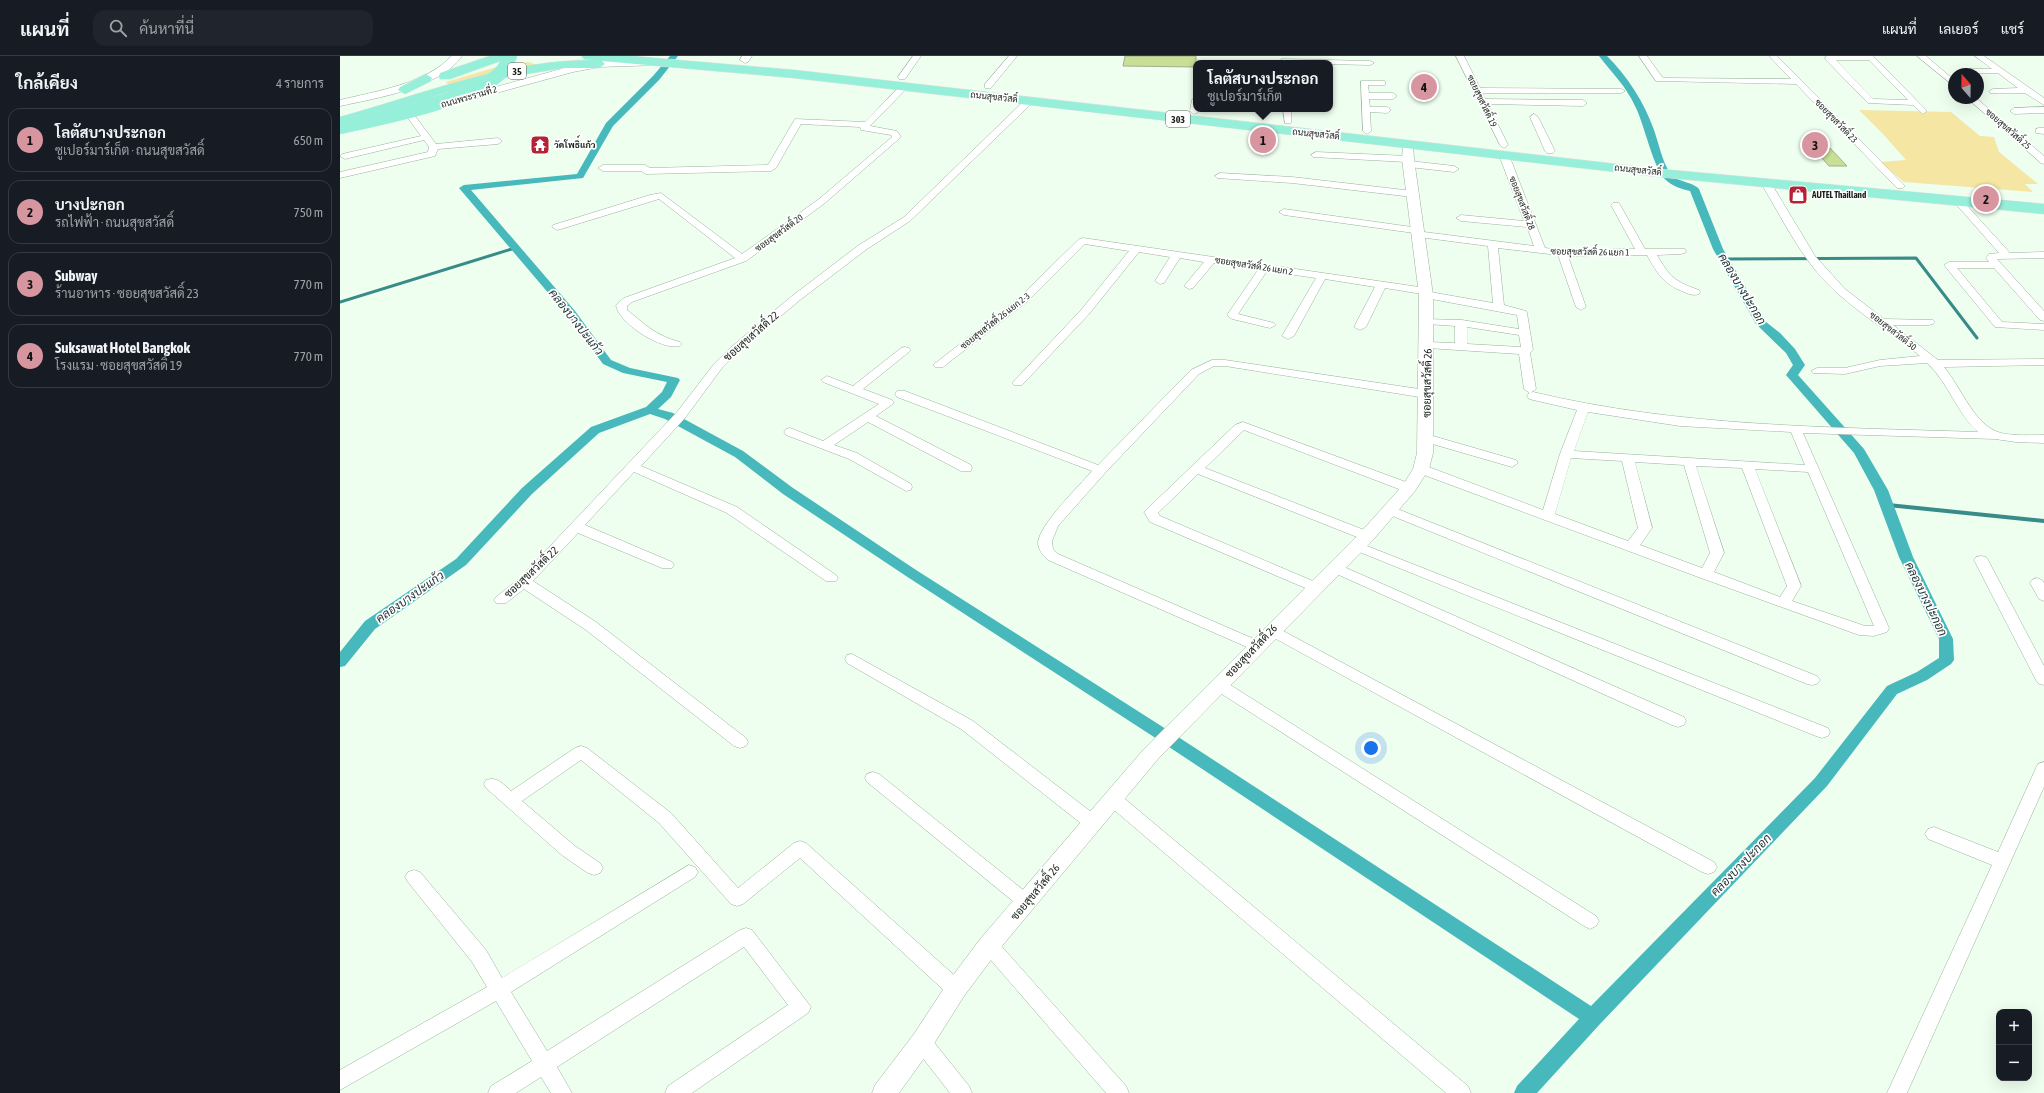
<!DOCTYPE html>
<html lang="th">
<head>
<meta charset="utf-8">
<style>
  body { margin:0; font-family:"Asap Condensed",Sarabun,sans-serif; background:#20242c; color:#f1f3f6 }
  .controls { position:absolute; right:12px; bottom:12px; display:grid; overflow:hidden; border-radius:8px; box-shadow:0 4px 16px #0002 }
  .controls button { width:36px; height:36px; display:grid; place-items:center; padding:0; border:0; border-bottom:1px solid #363941; background:#171b24; color:#f1f3f6; font:20px sans-serif }
  .compass { position:absolute; left:1608px; top:12px; width:36px; height:36px; border-radius:50%; background:#171b24; box-shadow:0 4px 16px #0002; rotate:340deg }
  .you { position:absolute; left:1031px; top:692px; width:14px; height:14px; margin:-10px; border:3px solid #fff; border-radius:50%; background:#1a73e8; box-shadow:0 0 0 6px #1a73e833 }
  .badge { display:grid; place-items:center; width:26px; height:26px; border-radius:50%; background:#d6959f; color:#111; font-size:13px; font-weight:700 }
  .pin { position:absolute; translate:-50% -50%; border:2px solid #fff; box-shadow:0 1px 4px #0006 }
  .popup { position:absolute; left:853px; top:4px; width:140px; height:52px; box-sizing:border-box; display:grid; place-content:center; border-radius:8px; background:#171b24; filter:drop-shadow(0 1px 3px #0005); font-size:13px; white-space:nowrap; color:#9ea1a6 }
  .popup b { font-size:15px; color:#f1f3f6 }
  .popup::after { content:''; position:absolute; left:50%; top:100%; margin-left:-8px; border:8px solid transparent; border-top-color:#171b24 }
  .list { margin:0; padding:0; list-style:none }
  h2 { display:flex; justify-content:space-between; align-items:center; height:52px; margin:0; padding:0 16px; font-size:17px }
  h2 small { font-size:13px; font-weight:400; color:#9ea1a6 }
  .list li { display:grid; grid-template-columns:26px 1fr auto; gap:12px; align-items:center; box-sizing:border-box; height:64px; margin:0 8px 8px; padding:0 8px; border:1px solid #363941; border-radius:12px }
  .list b { display:block; font-size:15px; white-space:nowrap }
  .list p { margin:0; font-size:13px; white-space:nowrap; color:#9ea1a6 }
  .list em { font-size:13px; font-style:normal; color:#9ea1a6 }
  .icon { flex:none; width:22px; height:22px; fill:none; stroke:currentColor; stroke-width:2; stroke-linecap:round; stroke-linejoin:round }
  .map { position:relative; flex:none; width:1704px; height:1037px; overflow:hidden }
  header { display:flex; align-items:center; gap:24px; box-sizing:border-box; height:56px; padding:0 20px; background:#171b24; border-bottom:1px solid #363941 }
  header strong { font-size:19px }
  nav { display:flex; gap:22px; margin-inline-start:auto; font-size:14px }
  .search { width:280px; height:36px; background:#20242c; display:flex; align-items:center; gap:10px; box-sizing:border-box; padding:0 14px; border-radius:12px; color:#9ea1a6; font-size:15px }
  main { display:flex }
  aside { flex:1; background:#171b24 }
  .map>svg:first-child { display:block }
  .green { fill:#f5e6a3 }
  .lines { fill:none; stroke-linecap:round; stroke-linejoin:round }
  .stream-far1 { stroke:#398b8a; stroke-width:3 }
  .stream { stroke:#398b8a; stroke-width:4 }
  .canal { fill:#47b8bb; fill-rule:evenodd }
  .building { fill:#c9df94; stroke:#a4ad90 }
  .minor-casing { stroke:#99b29b; stroke-width:1 }
  .tertiary-casing { stroke:#99b29b; stroke-width:1 }
  .secondary-casing { stroke:#99b29b; stroke-width:1 }
  .primary-casing { stroke:#dfe0df; stroke-width:1 }
  .minor { fill:#fff; fill-rule:evenodd }
  .tertiary { fill:#fff; fill-rule:evenodd }
  .secondary { fill:#fff; fill-rule:evenodd }
  .primary { fill:#96efd9; fill-rule:evenodd }
  .primary-bridge-casing { stroke:#dfe0df; stroke-width:14; stroke-linecap:butt }
  .primary-bridge { stroke:#96efd9; stroke-width:14 }
  .labels { text-anchor:middle; stroke-width:3.5; stroke-linejoin:round; paint-order:stroke }
  .far-street-label { font-size:9px; fill:#182119; stroke:#fff }
  .far-poi-label { font-size:9px; font-weight:bold; fill:#182119; stroke:#fff; text-anchor:start }
  .shield { fill:#fff; stroke:#5d645e; stroke-width:1 }
  .shield-label { font-size:10px; font-weight:bold; fill:#182119 }
  .street-label { font-size:11px; fill:#182119; stroke:#fff }
  .water-label { font-size:12px; font-style:italic; fill:#1c3031; stroke:#fff }
</style>
</head>
<body>
<header>
<strong>แผนที่</strong>
<div class="search"><svg class="icon" aria-label="search" viewBox="0 0 24 24"><circle cx="10" cy="10" r="6"/><path d="M15 15l6 6"/></svg>ค้นหาที่นี่</div>
<nav><a>แผนที่</a><a>เลเยอร์</a><a>แชร์</a></nav>
</header>
<main>
<aside>
<h2>ใกล้เคียง<small>4 รายการ</small></h2>
<ul class="list">
<li><span class="badge">1</span><div><b>โลตัสบางประกอก</b><p>ซูเปอร์มาร์เก็ต · ถนนสุขสวัสดิ์</p></div><em>650 m</em></li>
<li><span class="badge">2</span><div><b>บางปะกอก</b><p>รถไฟฟ้า · ถนนสุขสวัสดิ์</p></div><em>750 m</em></li>
<li><span class="badge">3</span><div><b>Subway</b><p>ร้านอาหาร · ซอยสุขสวัสดิ์ 23</p></div><em>770 m</em></li>
<li><span class="badge">4</span><div><b>Suksawat Hotel Bangkok</b><p>โรงแรม · ซอยสุขสวัสดิ์ 19</p></div><em>770 m</em></li>
</ul>
</aside>
<div class="map">
<svg width="1704" height="1037" viewBox="0 0 1704 1037">
  <rect width="100%" height="100%" fill="#eefeef"/>
  <!-- green -->
  <path class="green" d="M188 6 198 9 109 29 106 26 163 9Z
    M1519 54 1611 56 1640 80 1654 81 1659 96 1698 128H1685L1693 136 1564 126 1540 106 1566 104 1543 78Z"/>
  <g class="lines">
    <!-- stream-far1 -->
    <path class="stream-far1" d="M1384 203 1576 202 1637 282
      M0 246 175 192"/>
    <!-- stream -->
    <path class="stream" d="M1548 449 1704 465"/>
    <!-- canal -->
    <path class="canal" d="M330 0H338L319 24 273 70 243 122 131 134 235 255 271 304 290 312 338 322 340 324 331 341 318 353 333 357 403 395 453 432 576 514 826 673 1251 950 1475 722 1547 630 1577 616 1599 602V583L1559 501 1534 434 1514 397 1446 319 1453 309 1446 297 1416 268 1373 193 1350 135C1342 133 1334 131 1327 125 1313 114 1305 69 1295 50 1286 30 1272 17 1259 0H1267C1288 21 1304 46 1314 74 1319 88 1322 105 1330 117 1337 127 1352 125 1359 133L1383 193 1426 266 1440 277 1455 293 1465 309 1458 319 1524 393 1548 434 1573 501 1613 583 1614 604 1611 608 1587 624 1557 638 1487 730 1260 968 1197 1037H1174L1177 1030 1239 963 814 681 566 520 443 438 395 401 325 363 310 358 259 377 192 438 126 509 35 573 5 610 0 611V596L25 565 116 503 182 432 251 371 306 351 322 336 327 326 283 317 263 308 227 259 119 132 124 129 237 118 266 67 313 20Z"/>
  </g>
  <!-- building -->
  <path class="building" d="M785 0H856V11L783 10Z
    M1473 92H1490L1507 110H1489Z"/>
  <g class="lines">
    <defs>
      <path id="minor" d="M573 0H581L565 23H559L558 21Z
        M669 0H677L651 32H645V28Z
        M1116 0H1124L1140 32 1281 33 1285 35 1281 37H1142L1145 43 1243 44 1247 47 1243 50 1148 48 1168 89 1164 92 1160 89Z
        M1299 0H1307L1322 21 1325 22 1451 23 1429 0H1437L1565 130 1563 132H1557L1456 28 1319 25H1316Z
        M1487 0H1533L1587 55 1583 58 1573 49 1528 47 1486 4 1485 2ZM1496 4H1529L1568 44 1533 43Z
        M1577 0H1586L1614 24V30Z
        M1635 0H1644L1704 42V49L1685 37H1650L1649 35 1653 33 1678 32 1658 17H1629V13H1652Z
        M942 3 1030 5 1034 7 1030 9 943 7 941 5Z
        M1021 25H1045V29H1028L1029 37H1053L1057 40 1053 43H1029L1030 51H1047L1051 54 1047 57 1030 56 1031 75 1027 78 1023 75Z
        M561 29 568 31 530 70 557 75 561 81 485 147 406 205 292 246 287 250V254C306 269 316 280 340 286L342 288 340 290C322 295 278 267 276 249L284 242 395 202 319 143 221 173 217 174 212 171 213 169 310 139 321 137 402 198 479 143 552 81 551 79 521 74 520 71 461 68 436 112 431 115 306 118 301 115H263L258 112 263 109H305L310 112 428 109 455 63 525 66Z
        M856 41V53H859L857 57 854 58 850 55 852 44Z
        M689 42 693 45 692 47 570 165 527 193 460 244 398 296 382 312 345 362 301 410 397 451 496 519 498 522 496 525H486L387 457 294 416 245 469 332 506 334 509 332 512H322L238 477 193 525 256 566 406 682 408 686 406 690 400 692 394 690 246 574 184 533 166 547H156L154 544 156 541 179 523 337 356 374 308 390 292 452 240 519 189 564 161 686 43Z
        M1627 42H1636L1704 100V108L1701 107Z
        M1704 51V57L1674 58 1670 55 1674 52Z
        M943 53H951V67H945Z
        M69 55 72 56 96 88 158 82 162 85 158 88 98 93 95 100 0 122V116L88 96 89 91 84 84 5 103 0 100 2 98 81 80 65 58Z
        M1194 58 1198 61 1215 95 1213 97H1207L1205 95 1190 61Z
        M1699 72H1704V78L1696 77V73Z
        M976 96 1068 100 1073 103 1070 105 1114 110 1119 113 1114 116 1069 111 1064 108 1067 106 973 101 971 99Z
        M1164 96 1169 99 1205 192 1222 194 1295 193 1271 149 1273 147H1279L1305 193H1345L1346 195 1345 197 1341 198 1317 199C1329 220 1335 226 1359 234L1360 236 1359 238C1353 240 1349 238 1344 236 1324 229 1316 216 1307 199L1228 200 1246 251 1241 254 1236 251 1218 199 1158 192 1164 249 1186 255 1187 257 1193 294 1190 297 1196 333 1190 337 1184 333 1179 298 1087 292 1081 289 1087 286 1115 287V270L1087 268 1081 265 1083 263 1122 264 1179 273 1177 259 1086 242 1082 241V238L1045 232 1026 271 1020 274 1014 271 1035 231 985 223 954 280 948 283 942 280 976 222 927 215 898 258 934 267 936 269 930 272 892 263 887 259 918 214 874 207 853 232 849 233 844 230 864 206 840 202 824 227 820 228 815 225 830 201 799 196 749 258 682 329H674L672 327 674 325 741 254 789 195 745 188 688 245 603 311H595L593 309 680 241 739 183 743 182 1086 232 1090 233V236L1153 247 1148 190 1079 181 1075 180 1074 177 944 159 939 156 944 153 1079 172 1083 173 1084 176 1194 190 1187 171 1121 165 1116 162 1121 159 1184 165 1159 99ZM1127 271 1179 279 1181 291 1127 288Z
        M880 117 952 121 1073 135 1078 138 1073 141 952 127 877 122 875 120Z
        M1426 124 1431 127 1475 200 1505 233 1544 263 1593 264 1595 266 1593 268 1589 269H1553L1598 304 1704 303V309L1604 311C1622 332 1634 370 1661 377 1675 380 1690 379 1704 379V387L1676 386 1655 383 1463 377 1549 572 1547 576 1534 580 1519 579 1361 522 1076 416 1075 413 1076 410H1086L1203 454 1220 398 1237 354 1189 343 1187 340 1189 337 1193 336C1339 371 1488 371 1638 376 1617 358 1609 327 1587 307L1540 310 1505 318 1473 317 1471 315 1477 312H1505L1540 304 1580 300C1545 272 1505 250 1476 215 1454 188 1439 157 1421 127ZM1248 356 1340 370 1451 376 1465 409 1234 395ZM1231 402 1282 405 1298 472 1288 485 1215 458ZM1295 406 1344 409 1370 497 1362 512 1300 489 1312 472ZM1356 410 1402 412 1447 530 1440 541 1374 516 1384 497ZM1415 413 1468 416 1534 570H1525L1452 545 1461 530Z
        M1618 142 1621 143 1670 197 1704 196V202L1657 203 1704 255V265L1700 264 1654 212H1617L1662 266 1704 268V274L1655 271 1604 209 1609 206H1649L1646 202 1649 198 1659 197 1615 147 1613 145Z
        M565 291 569 292 571 294 569 296 523 333 552 344 554 347 536 360 631 409 632 412 631 415H621L528 366 494 389 517 397 571 428 572 431 571 434 566 435 509 403 446 379 444 376 446 373 450 372 483 385 539 348 483 326 481 324 487 320 513 330 561 292Z
        M872 304H885L1086 334 1092 338 1086 342 885 310H874L859 318 765 417 718 470 712 485 713 493 718 498 921 586 923 590 921 594 916 595 708 504C703 499 698 494 698 486 700 468 739 430 752 415L557 341 555 338 557 335H565L758 409 851 314Z
        M903 366 1074 429 1075 432 1069 436 1064 435 904 374 865 412 1032 477 1034 480 1032 483H1022L858 418 818 457 820 460 980 528 982 531 980 534H970L810 466 804 456 895 369Z
        M1086 378 1176 404 1178 407 1172 411 1082 385 1080 382Z
        M1050 450 1477 620 1480 624 1477 628 1472 629 1467 628 1045 457 1043 454 1045 451Z
        M1017 486 1488 672 1490 676 1488 680 1482 682 1476 680 1012 493 1010 490 1012 487Z
        M1641 500 1646 501 1648 504 1704 610V629L1699 628 1696 624 1634 504 1636 501Z
        M995 507 1344 661 1346 665 1344 669 1338 671 1332 669 990 515 988 512 990 509Z
        M1697 522 1702 524 1704 527V545L1699 543 1690 527 1692 524Z
        M932 569 1374 806 1377 811 1374 816 1368 818 1362 816 927 578 925 574 927 570Z
        M512 598 633 665 759 762 761 767 759 772 753 774 747 772 621 673 507 607 505 603 507 599Z
        M879 624 884 625 1256 860 1259 865 1256 870 1250 873 1244 870 874 633 871 629 874 625Z
        M241 690 247 692 331 757 398 832 454 787 460 785 466 787 623 927 625 933 623 939 616 941 609 939 460 802 403 848 397 850 391 848 319 767 241 704 182 745 235 790 260 807 263 812 260 817 254 819 248 817 223 800 146 732 144 728 146 724C157 720 163 728 171 735L235 692Z
        M1704 706V731L1567 1037H1547L1652 809 1588 783 1585 778 1588 773 1594 771 1658 796 1696 712 1698 708Z
        M533 716 539 718 692 841 695 846 692 851 686 853 680 851 527 726 525 722 527 718Z
        M773 737 779 738 1128 1030 1131 1037H1106L767 748 765 743 767 738Z
        M349 809 355 811 358 816 355 821 171 936 207 995 400 874 406 872 412 874 471 951 468 957 352 1037H325L328 1030 448 949 404 891 217 1011 232 1037H211L201 1021 176 1037H148L151 1030 192 1005 156 945 0 1034V1014L147 931 132 906 68 826 65 821 68 816 74 814 80 816 146 894 162 922Z
        M649 881 655 883 786 1030 789 1037H766L643 895 640 889 643 883Z
        M582 977 589 980 629 1030 632 1037H610L575 992 572 986 575 980Z"/>
      <path id="tertiary" d="M402 0H412L408 6 405 7 400 4Z
        M1068 86 1073 89 1074 103 1093 239V397L1089 413 1075 435 1033 484 818 703 657 896 624 940 590 994 559 1037H532L535 1029 574 978 608 926 641 882 804 693 1021 476 1063 429 1073 413 1077 397 1079 239 1062 103 1063 89Z"/>
      <path id="secondary" d="M111 0H122C100 32 37 42 0 50V44C33 36 89 27 111 0Z
        M315 4 320 7 319 9 259 11 233 16 116 48 110 45 112 43 232 10 259 5Z"/>
      <path id="primary" d="M150 0H168L166 3 110 23H100L99 20 100 17Z
        M242 0H291L454 14 1320 113 1704 148V158L1320 121 454 22 262 5 265 8 259 12H223L156 23 101 38 67 51 0 69V61C84 38 165 4 254 4L244 3Z
        M86 18 92 22 91 25 65 38 58 34 60 31Z"/>
    </defs>
    <!-- minor casing -->
    <use href="#minor" class="minor-casing"/>
    <!-- tertiary casing -->
    <use href="#tertiary" class="tertiary-casing"/>
    <!-- secondary casing -->
    <use href="#secondary" class="secondary-casing"/>
    <!-- primary casing -->
    <use href="#primary" class="primary-casing"/>
    <!-- minor -->
    <use href="#minor" class="minor"/>
    <!-- tertiary -->
    <use href="#tertiary" class="tertiary"/>
    <!-- secondary -->
    <use href="#secondary" class="secondary"/>
    <!-- primary -->
    <use href="#primary" class="primary"/>
    <defs>
      <path id="primary-bridge" d="M0 71C38 63 139 43 163 14 166 10 168 4 170 0"/>
    </defs>
    <!-- primary-bridge casing -->
    <use href="#primary-bridge" class="primary-bridge-casing"/>
    <!-- primary-bridge -->
    <use href="#primary-bridge" class="primary-bridge"/>
  </g>
  <!-- icons -->
  <defs>
    <symbol id="temple-square" viewBox="-11 -11 22 22"><rect x="-9" y="-9" width="18" height="18" rx="4" fill="#b42235" stroke="#fff"/><path d="M0-6L5-2H3V0L6.5 2.5H4V6H1.5V3h-3V6H-4V2.5H-6.5L-3 0V-2H-5Z" fill="#fff"/></symbol>
    <symbol id="shop-square" viewBox="-11 -11 22 22"><rect x="-9" y="-9" width="18" height="18" rx="4" fill="#b42235" stroke="#fff"/><path d="M-5-2.5h2.3a2.7 3.5 0 0 1 5.4 0H5L5.5 6h-11ZM-1.5-2.5h3a1.5 2.3 0 0 0-3 0Z" fill="#fff"/></symbol>
  </defs>
  <g fill-rule="evenodd">
    <use href="#temple-square" x="189" y="78" width="22" height="22"/>
    <use href="#shop-square" x="1447" y="128" width="22" height="22"/>
  </g>
  <g class="labels">
    <!-- far-street labels -->
    <g class="far-street-label">
      <text transform="translate(129 41) rotate(-16)" y="3">ถนนพระรามที่ 2</text>
      <text transform="translate(654 41) rotate(6)" y="3">ถนนสุขสวัสดิ์</text>
      <text transform="translate(1142 45) rotate(64)" y="3">ซอยสุขสวัสดิ์ 19</text>
      <text transform="translate(1496 65) rotate(46)" y="3">ซอยสุขสวัสดิ์ 23</text>
      <text transform="translate(1668 73) rotate(41)" y="3">ซอยสุขสวัสดิ์ 25</text>
      <text transform="translate(976 78) rotate(6)" y="3">ถนนสุขสวัสดิ์</text>
      <text transform="translate(1298 114) rotate(6)" y="3">ถนนสุขสวัสดิ์</text>
      <text transform="translate(1182 147) rotate(69)" y="3">ซอยสุขสวัสดิ์ 28</text>
      <text transform="translate(439 177) rotate(-36)" y="3">ซอยสุขสวัสดิ์ 20</text>
      <text transform="translate(1250 196) rotate(1)" y="3">ซอยสุขสวัสดิ์ 26 แยก 1</text>
      <text transform="translate(914 210) rotate(9)" y="3">ซอยสุขสวัสดิ์ 26 แยก 2</text>
      <text transform="translate(655 265) rotate(-38)" y="3">ซอยสุขสวัสดิ์ 26 แยก 2-3</text>
      <text transform="translate(1553 275) rotate(38)" y="3">ซอยสุขสวัสดิ์ 30</text>
    </g>
    <!-- far-poi labels -->
    <g class="far-poi-label">
      <text x="214" y="92">วัดโพธิ์แก้ว</text>
      <text x="1472" y="142">AUTEL Thailland</text>
    </g>
    <!-- shield labels -->
    <g class="shield">
      <rect x="168" y="7" width="18" height="16" rx="3"/>
      <rect x="826" y="55" width="24" height="16" rx="3"/>
    </g>
    <g class="shield-label">
      <text x="177" y="19">35</text>
      <text x="838" y="67">303</text>
    </g>
    <!-- street labels -->
    <g class="street-label">
      <text transform="translate(411 280) rotate(-41)" y="4">ซอยสุขสวัสดิ์ 22</text>
      <text transform="translate(1087 327) rotate(-89)" y="4">ซอยสุขสวัสดิ์ 26</text>
      <text transform="translate(191 516) rotate(-43)" y="4">ซอยสุขสวัสดิ์ 22</text>
      <text transform="translate(911 595) rotate(-46)" y="4">ซอยสุขสวัสดิ์ 26</text>
      <text transform="translate(695 836) rotate(-50)" y="4">ซอยสุขสวัสดิ์ 26</text>
    </g>
    <!-- water labels -->
    <g class="water-label">
      <text transform="translate(1402 233) rotate(59)" y="4">คลองบางปะกอก</text>
      <text transform="translate(236 266) rotate(52)" y="4">คลองบางปะแก้ว</text>
      <text transform="translate(70 541) rotate(-35)" y="4">คลองบางปะแก้ว</text>
      <text transform="translate(1586 543) rotate(64)" y="4">คลองบางปะกอก</text>
      <text transform="translate(1401 809) rotate(-46)" y="4">คลองบางปะกอก</text>
    </g>
  </g>
</svg>
<div class="controls">
<button>+</button>
<button>−</button>
</div>
<svg class="compass" viewBox="-18 -18 36 36"><path d="M0-13l5 13h-10z" fill="#e53935"/><path d="M0 13l5-13h-10z" fill="#9ea1a6"/></svg>
<div class="you"></div>
<div class="pin badge" style="left:923px;top:84px">1</div>
<div class="popup"><b>โลตัสบางประกอก</b>ซูเปอร์มาร์เก็ต</div>
<div class="pin badge" style="left:1646px;top:143px">2</div>
<div class="pin badge" style="left:1475px;top:89px">3</div>
<div class="pin badge" style="left:1084px;top:31px">4</div>
</div>
</main>
</body>
</html>
